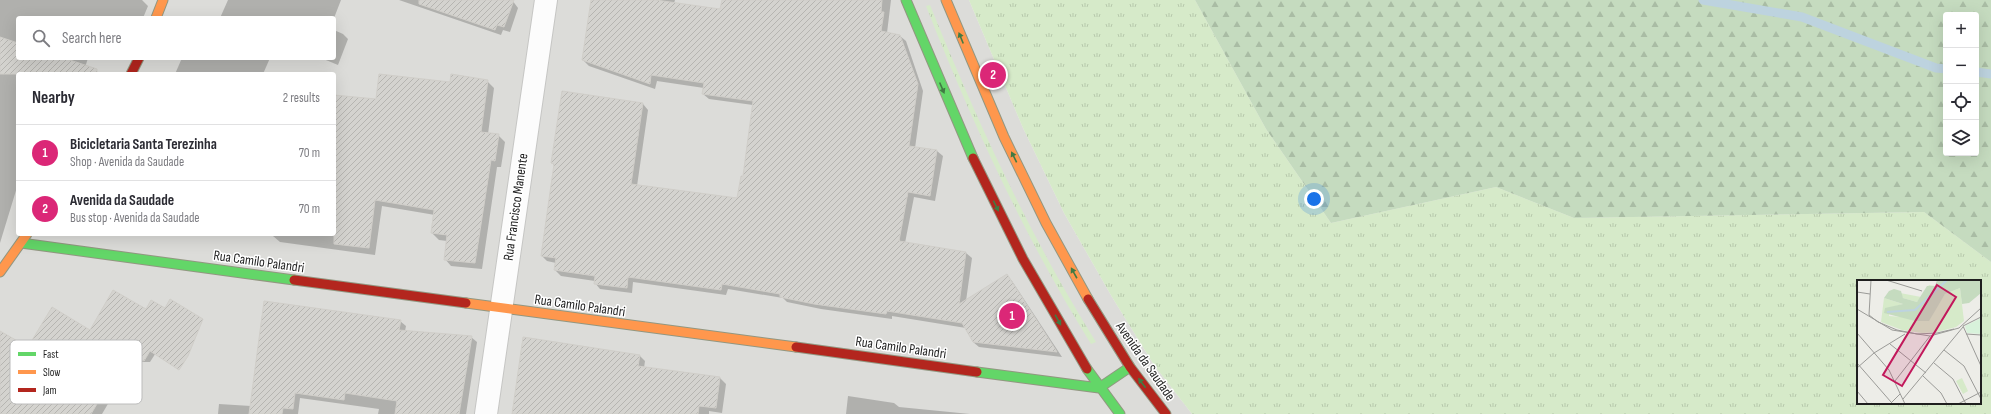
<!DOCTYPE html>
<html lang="en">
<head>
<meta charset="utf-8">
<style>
  body { margin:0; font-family:"Sofia Sans Condensed",sans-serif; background:#f7f7f7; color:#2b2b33 }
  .controls { position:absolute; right:12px; top:12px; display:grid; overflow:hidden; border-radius:4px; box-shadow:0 4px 16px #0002 }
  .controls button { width:36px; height:36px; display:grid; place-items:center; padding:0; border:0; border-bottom:1px solid #e1e1e2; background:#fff; color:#2b2b33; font:20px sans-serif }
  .you { position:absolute; left:1314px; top:199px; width:14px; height:14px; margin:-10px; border:3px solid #fff; border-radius:50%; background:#1a73e8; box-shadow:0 0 0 6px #1a73e833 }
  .badge { display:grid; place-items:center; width:26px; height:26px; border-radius:50%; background:#db2777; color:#fff; font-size:13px; font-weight:700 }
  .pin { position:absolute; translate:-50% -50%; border:2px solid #fff; box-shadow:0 1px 4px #0006 }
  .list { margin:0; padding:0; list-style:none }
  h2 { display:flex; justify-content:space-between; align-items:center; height:52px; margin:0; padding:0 16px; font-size:17px }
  h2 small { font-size:13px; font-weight:400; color:#7c7c81 }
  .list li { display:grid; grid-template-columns:26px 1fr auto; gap:12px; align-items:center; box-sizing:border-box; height:56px; padding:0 16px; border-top:1px solid #e1e1e2 }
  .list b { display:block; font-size:15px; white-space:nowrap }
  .list p { margin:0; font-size:13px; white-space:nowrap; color:#7c7c81 }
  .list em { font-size:13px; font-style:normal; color:#7c7c81 }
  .icon { flex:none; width:22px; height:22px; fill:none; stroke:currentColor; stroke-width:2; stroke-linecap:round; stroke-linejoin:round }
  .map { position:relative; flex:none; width:1991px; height:414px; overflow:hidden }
  .search { position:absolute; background:#fff; box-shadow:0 4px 16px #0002; left:16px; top:16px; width:320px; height:44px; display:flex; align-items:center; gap:10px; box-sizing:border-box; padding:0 14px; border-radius:4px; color:#7c7c81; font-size:15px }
  .panel { position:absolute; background:#fff; box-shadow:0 4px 16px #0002; left:16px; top:72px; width:320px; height:164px; border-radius:4px }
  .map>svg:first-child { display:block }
  .residential { fill:#dcdcd9; fill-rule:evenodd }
  .grass { fill:url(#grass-tufts); fill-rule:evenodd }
  .forest { fill:url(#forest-firs); fill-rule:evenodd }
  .shadow { fill:#0003 }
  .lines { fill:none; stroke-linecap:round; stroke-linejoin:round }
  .stream { stroke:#bdd3df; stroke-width:9 }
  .building { fill:url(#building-hatch); stroke:#d0cec9 }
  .street-casing { stroke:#c6c6c4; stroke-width:24 }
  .fast-casing { stroke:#929781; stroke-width:11 }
  .slow-casing { stroke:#929781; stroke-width:11 }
  .jam-casing { stroke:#929781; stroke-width:11 }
  .street { stroke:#fcfcfc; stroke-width:22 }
  .fast { stroke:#63d668; stroke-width:9 }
  .slow { stroke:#ff974d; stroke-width:9 }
  .jam { stroke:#b3261e; stroke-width:9 }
  .oneway { fill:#417a44 }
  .labels { text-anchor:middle; stroke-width:3; stroke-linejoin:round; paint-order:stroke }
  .street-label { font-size:14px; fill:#1f1f1f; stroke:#fff }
  .inset-river { fill:none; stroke:#bdd3df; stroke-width:2 }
  .inset-road { fill:none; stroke:#9b9b98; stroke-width:1 }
  .view { fill:#c2185b; fill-opacity:0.15; stroke:#c2185b; stroke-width:2 }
  .inset-edge { fill:none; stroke:#1f1f1f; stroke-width:2 }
  .key { fill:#fff; stroke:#bcbcbc; stroke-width:1 }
  .key-label { font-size:11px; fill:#1f1f1f }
</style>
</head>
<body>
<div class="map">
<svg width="1991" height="414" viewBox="0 0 1991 414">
  <defs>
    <pattern id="grass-tufts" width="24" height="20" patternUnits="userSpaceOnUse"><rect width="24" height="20" fill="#d6eac9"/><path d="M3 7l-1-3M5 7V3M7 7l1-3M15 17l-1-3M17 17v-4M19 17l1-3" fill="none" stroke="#b7c8ac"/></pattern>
    <pattern id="forest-firs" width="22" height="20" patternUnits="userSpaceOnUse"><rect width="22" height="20" fill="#c5dbbf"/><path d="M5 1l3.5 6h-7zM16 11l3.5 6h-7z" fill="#a9bca4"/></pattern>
    <pattern id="building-hatch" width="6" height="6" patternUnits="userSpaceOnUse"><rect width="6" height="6" fill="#d4d3cf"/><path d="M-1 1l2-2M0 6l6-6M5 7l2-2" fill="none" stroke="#b6b5b1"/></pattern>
  </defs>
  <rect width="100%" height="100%" fill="#edede8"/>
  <!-- residential -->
  <path class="residential" d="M0 0H969L1023 128 1064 213 1112 297 1154 365 1192 414H0ZM18 18H334V58H18ZM18 74H334V234H18Z"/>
  <!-- grass -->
  <path class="grass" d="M969 0H1195L1266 129 1331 223 1496 187 1574 218 1924 212 1991 262V414H1192L1154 365 1112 297 1064 213 1023 128ZM1858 281H1980V403H1858Z
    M930 5C977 121 1029 235 1096 342L1091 344C1025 238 972 123 926 6Z"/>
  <!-- forest -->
  <path class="forest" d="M1195 0H1991V262L1924 212 1574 218 1496 187 1331 223 1266 129ZM1946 15H1976V153H1946Z"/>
  <!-- shadow -->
  <path class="shadow" d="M0 0H142L148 6 143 18H18V58H88L83 74H18V184L0 243Z
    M228 0H341L334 18H220Z
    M399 0H512L518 8 510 32 503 30 501 35Z
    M592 0H675L674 3 830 25 783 0H891L887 33 900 36 906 41 923 91 915 148 937 151 943 156 935 201 914 197 905 243 966 253 972 258 966 301 1007 275 1012 281 1062 357 979 347 973 342 966 328 892 316V319L821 309 787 302 783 298 728 289 726 295 633 282 632 293 600 289 595 283V281L561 276 555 270 556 263 547 261 542 256 555 166 552 163 643 104 648 110 637 186 738 199 744 177 753 105 709 99 703 94 704 88 657 81 655 89 589 66 583 60Z
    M334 30 343 34 348 39 338 65 321 58H334Z
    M182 58H270L263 74H175Z
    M487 81 494 88 488 134 498 135 505 142 501 167H497L482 269 451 266 445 259 447 241 439 240 432 233 435 215 382 206 375 255 280 242 273 236V234H334V96L377 100 451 83Z
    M400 321 406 326 405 331 471 337 477 342 466 414H378L379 409 300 398 298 414H218L219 404 251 406Z
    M172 328 150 362H141L135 358 102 414H0V332L28 348 90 331Z
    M639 355 645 361 644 368 720 378 726 384 722 413 709 411V414H519Z
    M848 396 894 403 899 407 970 414H846Z"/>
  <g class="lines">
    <!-- stream -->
    <path class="stream" d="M1703 0 1802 17 1936 68 1946 69
      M1976 72 1991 74"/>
  </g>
  <!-- building -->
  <path class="building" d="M419 0H514L504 27 497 25 495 30 419 4Z
    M591 0H656L720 9 722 0H882L881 12H884L881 31 900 35 918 84 909 146 937 150 930 196 908 192 899 241 966 252 959 304 1007 274 1057 352 973 342 962 323 887 311 886 314 814 304 780 297V294L722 284 721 290 628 277 627 288 594 284 595 276 554 270 556 258 541 256 554 164 551 163 562 91 643 103 631 184 737 198 741 176H743L753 101 702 94 704 83 651 75 650 84 582 60Z
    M0 37 18 43V58H64L97 69V74H0Z
    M379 74 450 82 451 74 488 80 481 132 499 134 495 161 491 160 475 263 444 260 447 235 431 233 434 210 375 200 369 248 334 244V95L376 99Z
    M113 290 146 309 151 300 165 308 170 299 203 319 188 356 179 370 150 351 144 361 128 352 91 414H0V331L28 347 52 307 90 330Z
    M264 301 401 320 399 330 472 336 459 414H395L397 401 345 393 344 400 295 393 293 409 283 408 282 414H249Z
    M523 337 640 355 638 366 720 377 716 408 699 406 698 414H512Z"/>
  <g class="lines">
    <defs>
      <path id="street" d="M486 414 546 0"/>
      <path id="fast" d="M906 0 973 158
        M21 243 294 280
        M1087 369 1120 414
        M977 372 1099 388 1130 367"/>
      <path id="slow" d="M946 0 1004 137 1046 223 1088 299
        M156 18 163 0
        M0 272 27 234
        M466 303 796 347"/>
      <path id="jam" d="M131 74 139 58
        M973 158 1023 259 1087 369
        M294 280 466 303
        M1088 299 1130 367 1166 414
        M796 347 977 372"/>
    </defs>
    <!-- street casing -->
    <use href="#street" class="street-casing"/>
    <!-- fast casing -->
    <use href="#fast" class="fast-casing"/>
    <!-- slow casing -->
    <use href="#slow" class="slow-casing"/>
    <!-- jam casing -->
    <use href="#jam" class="jam-casing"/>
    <!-- street -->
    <use href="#street" class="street"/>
    <!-- fast -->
    <use href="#fast" class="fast"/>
    <!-- slow -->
    <use href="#slow" class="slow"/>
    <!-- jam -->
    <use href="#jam" class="jam"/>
  </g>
  <!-- one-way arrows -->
  <defs><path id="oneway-solid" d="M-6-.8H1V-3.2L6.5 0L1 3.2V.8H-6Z"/></defs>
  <g class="oneway">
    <use href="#oneway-solid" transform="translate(961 38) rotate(-112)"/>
    <use href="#oneway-solid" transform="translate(942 88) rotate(67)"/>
    <use href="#oneway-solid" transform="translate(1014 157) rotate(-116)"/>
    <use href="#oneway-solid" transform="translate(996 206) rotate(64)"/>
    <use href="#oneway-solid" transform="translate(1074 273) rotate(-119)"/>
    <use href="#oneway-solid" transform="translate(1058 320) rotate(61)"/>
    <use href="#oneway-solid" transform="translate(1142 383) rotate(-127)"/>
  </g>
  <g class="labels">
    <!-- street labels -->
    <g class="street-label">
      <text transform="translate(515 207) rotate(-82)" y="5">Rua Francisco Manente</text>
      <text transform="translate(259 261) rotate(8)" y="5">Rua Camilo Palandri</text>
      <text transform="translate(580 305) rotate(8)" y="5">Rua Camilo Palandri</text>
      <text transform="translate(901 347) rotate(8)" y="5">Rua Camilo Palandri</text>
      <text transform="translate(1146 361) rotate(55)" y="5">Avenida da Saudade</text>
    </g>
  </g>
  <!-- overview -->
  <g transform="translate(1857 280)">
    <rect width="124" height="124" fill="#edede8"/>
    <path d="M72 5 78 6 60 22 46 18 43 13 64 17ZM103 8 107 41 99 47 80 52 65 53 45 50 24 42 27 18 46 24 32 28V36L44 37 75 33 88 14ZM105 98 111 111 106 114 99 101Z" fill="#d6eac9"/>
    <path d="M80 0H124V13L112 23 105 24 103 8 88 14 72 41H58L27 33 28 28 46 24 27 18 32 11 37 9 44 11 46 18 60 22 70 6H78Z" fill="#c5dbbf"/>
    <path d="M124 38V54L110 53 108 46Z" fill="#d8f2db"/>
    <path class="inset-river" d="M30 32 58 30 90 0"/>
    <path class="inset-road" d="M14 0 12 35 21 42 40 50 60 54 80 53 97 49M29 0 65 11M0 12 13 14M0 29 35 50 73 56 102 48 124 28M106 46 124 86M106 46 124 37M0 53 32 90 48 124M109 54 124 55M33 64 69 93M87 70 107 86 124 119M0 83 34 122M77 83 96 99 109 124M0 88 17 73 48 54M66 96 84 113 90 124M38 101 73 56M0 111 11 124M46 119 106 47M33 124 43 114M101 124 124 112"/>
    <path class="view" d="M80 5 99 17 45 106 26 95Z"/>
    <rect width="124" height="124" class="inset-edge"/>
  </g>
  <!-- legend -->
  <rect x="10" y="340" width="132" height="64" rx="6" class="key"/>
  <rect x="18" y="352" width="18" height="4" fill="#63d668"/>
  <rect x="18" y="370" width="18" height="4" fill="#ff974d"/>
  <rect x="18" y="388" width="18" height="4" fill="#b3261e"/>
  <g class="key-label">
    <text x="43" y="358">Fast</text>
    <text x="43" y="376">Slow</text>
    <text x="43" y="394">Jam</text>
  </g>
</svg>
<div class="controls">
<button>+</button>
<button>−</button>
<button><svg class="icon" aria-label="locate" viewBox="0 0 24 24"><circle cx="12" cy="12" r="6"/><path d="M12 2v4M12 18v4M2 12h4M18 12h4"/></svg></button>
<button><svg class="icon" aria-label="layers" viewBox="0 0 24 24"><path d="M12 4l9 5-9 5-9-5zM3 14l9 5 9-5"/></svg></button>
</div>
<div class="you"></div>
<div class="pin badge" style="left:1012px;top:316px">1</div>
<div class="pin badge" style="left:993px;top:75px">2</div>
<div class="search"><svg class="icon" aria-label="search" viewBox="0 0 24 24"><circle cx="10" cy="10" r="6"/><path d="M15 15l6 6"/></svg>Search here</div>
<section class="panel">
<h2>Nearby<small>2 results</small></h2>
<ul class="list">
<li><span class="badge">1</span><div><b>Bicicletaria Santa Terezinha</b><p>Shop · Avenida da Saudade</p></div><em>70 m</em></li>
<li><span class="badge">2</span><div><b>Avenida da Saudade</b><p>Bus stop · Avenida da Saudade</p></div><em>70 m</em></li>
</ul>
</section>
</div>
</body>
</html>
